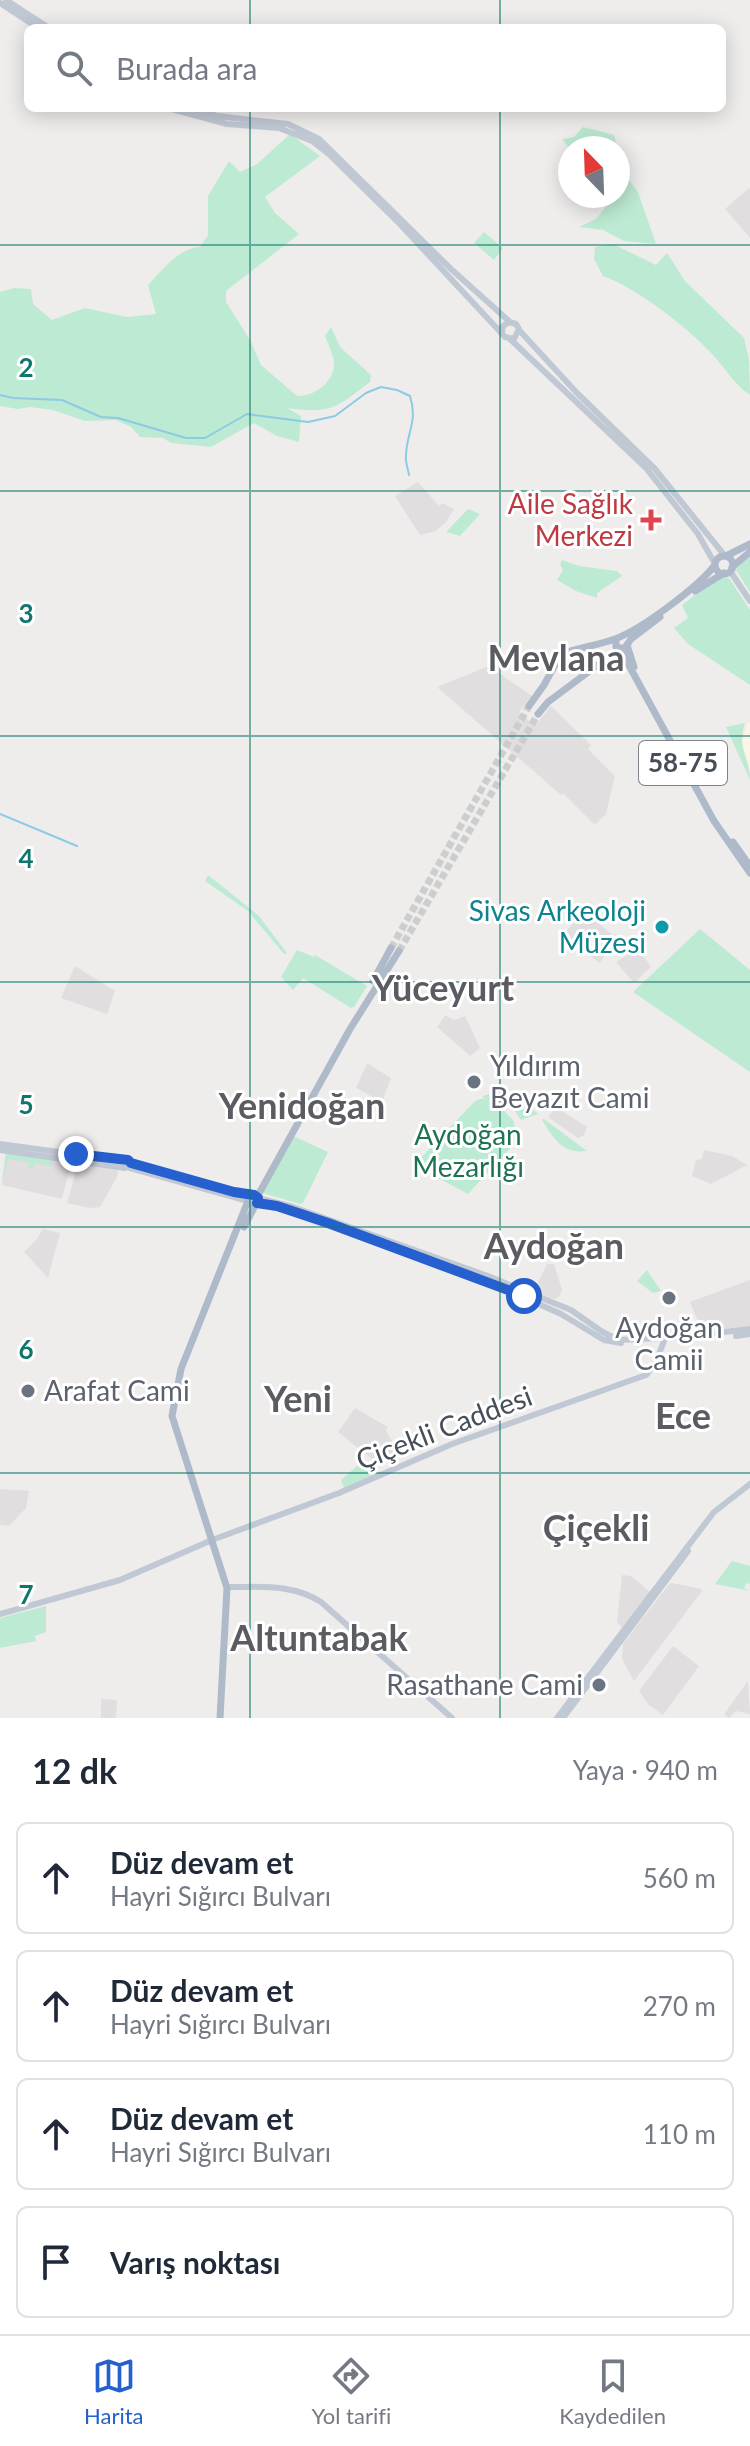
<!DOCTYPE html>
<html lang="tr">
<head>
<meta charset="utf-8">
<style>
  body { margin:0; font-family:Lato,sans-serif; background:#f2f2f3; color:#1f2937 }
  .compass { position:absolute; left:558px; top:136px; width:72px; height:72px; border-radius:50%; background:#fff; box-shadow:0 4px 20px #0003; rotate:337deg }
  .stop { position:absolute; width:24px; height:24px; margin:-18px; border:6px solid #2660cf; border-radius:50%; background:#fff }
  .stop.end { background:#2660cf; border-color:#fff; box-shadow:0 2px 8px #0008 }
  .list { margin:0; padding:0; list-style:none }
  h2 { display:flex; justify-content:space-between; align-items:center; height:104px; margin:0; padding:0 32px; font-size:34px }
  h2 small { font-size:26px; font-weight:400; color:#747a83 }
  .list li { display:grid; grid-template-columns:52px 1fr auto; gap:24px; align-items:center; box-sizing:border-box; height:112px; margin:0 16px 16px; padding:0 16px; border:2px solid #e0e1e3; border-radius:12px }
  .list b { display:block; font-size:30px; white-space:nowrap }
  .list p { margin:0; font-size:26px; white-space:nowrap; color:#747a83 }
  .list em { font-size:26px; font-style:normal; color:#747a83 }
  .icon { flex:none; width:44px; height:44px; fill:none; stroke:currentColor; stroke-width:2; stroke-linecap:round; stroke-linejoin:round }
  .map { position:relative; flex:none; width:750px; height:1718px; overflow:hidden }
  .search { position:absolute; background:#fff; box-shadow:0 4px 20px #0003; left:24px; right:24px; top:24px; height:88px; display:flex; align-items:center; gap:20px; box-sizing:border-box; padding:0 28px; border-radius:12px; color:#747a83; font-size:30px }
  .sheet { height:616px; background:#fff }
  nav { display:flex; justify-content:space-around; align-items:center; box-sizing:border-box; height:112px; border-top:2px solid #e0e1e3; background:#fff; font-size:22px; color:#747a83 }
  nav a { display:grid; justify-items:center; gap:4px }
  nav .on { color:#2660cf }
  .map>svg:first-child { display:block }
  .commercial { fill:#faf6e6 }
  .education { fill:#e0dede }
  .green { fill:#bdead3 }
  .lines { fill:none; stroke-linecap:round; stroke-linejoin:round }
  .stream { stroke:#8dcae4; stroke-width:2 }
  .primary-tunnel { stroke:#cdcdce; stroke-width:7; stroke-dasharray:7 3.5; stroke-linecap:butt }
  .secondary { stroke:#c0c8d4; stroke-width:6 }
  .primary { stroke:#aeb9ca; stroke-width:7 }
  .route { stroke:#2660cf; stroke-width:10 }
  .grid { fill:none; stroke:#0f766e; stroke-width:2; stroke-opacity:0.55 }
  .health-dot { fill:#e0444e; stroke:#fff; stroke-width:3 }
  .culture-dot { fill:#0f9aa8; stroke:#fff; stroke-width:3 }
  .worship-dot { fill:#6b7280; stroke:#fff; stroke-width:3 }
  .labels { text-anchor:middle; stroke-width:6; stroke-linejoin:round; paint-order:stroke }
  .shield { fill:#fff; stroke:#7e838a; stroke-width:2 }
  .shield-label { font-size:26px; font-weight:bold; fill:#464e58 }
  .health-label { font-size:28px; fill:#be3a42; stroke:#fff; text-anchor:end }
  .culture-label { font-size:28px; fill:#0d838f; stroke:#fff; text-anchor:end }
  .worship-label { font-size:28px; fill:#5b616d; stroke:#fff; text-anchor:start }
  .park-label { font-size:28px; fill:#1d7351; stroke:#fff }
  .street-label { font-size:28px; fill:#464e58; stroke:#fff }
  .district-label { font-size:36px; font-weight:bold; fill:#5a5c61; stroke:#fff }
  .grid-label { font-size:26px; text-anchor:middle; font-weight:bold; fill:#0f766e; stroke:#fff; stroke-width:6; stroke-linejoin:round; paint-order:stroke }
</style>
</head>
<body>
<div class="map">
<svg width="750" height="1718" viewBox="0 0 750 1718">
  <rect width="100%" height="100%" fill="#efedec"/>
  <!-- commercial -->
  <path class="commercial" d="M748 722 750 725V769L742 742Z"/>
  <!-- education -->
  <path class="education" d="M749 188 750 189V238L725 209Z
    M418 482 439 506 442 503 454 509 446 522 436 531 420 535 395 496Z
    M489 666 532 696 519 712 535 726 551 706 591 745 588 749 615 776 606 814 595 825 563 793 561 795 437 687Z
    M583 910 621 942 607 952 600 963 562 937Z
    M638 948 651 967 634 983 616 962Z
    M75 966 115 991 107 1014 61 998Z
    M445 1015 454 1020 465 1016 480 1048 470 1056 437 1027Z
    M367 1063 391 1078 382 1102 356 1088Z
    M556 1107 587 1127 584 1135 578 1138 548 1117Z
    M704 1150 732 1156 747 1165 711 1184 692 1176 696 1160 702 1159Z
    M6 1151 72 1160 62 1199 2 1185Z
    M78 1164 118 1170 117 1177 100 1207 90 1208 67 1203Z
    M43 1229 60 1233 48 1278 24 1252 37 1239Z
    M547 1264H554L562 1290 559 1297 554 1299 537 1293 535 1288Z
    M750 1280V1326L702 1331 690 1302Z
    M355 1408 388 1427 386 1431 400 1454 380 1465 338 1432Z
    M0 1489 29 1491 26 1508 9 1526 0 1525Z
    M622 1575 631 1576 650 1592 622 1628 617 1622Z
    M672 1583 702 1589V1591L634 1681 622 1659 623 1644 669 1584Z
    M673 1646 699 1666 663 1715 648 1704 639 1691Z
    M748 1681 750 1714 736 1711 729 1718 724 1714Z
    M101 1699 117 1700 116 1718H101Z"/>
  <!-- green -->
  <path class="green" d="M583 127 614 135 617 148 570 149 562 139 574 137Z
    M290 134 320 156 265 197 275 213 299 234 226 291V302L250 340 261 365 297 396C315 396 335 382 334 362 333 354 328 344 325 336L331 327 340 347 371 375 370 382C336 408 331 414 287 408L301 416 299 442 277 436 254 423 211 447 171 443 163 438 140 437 131 427 116 420 85 421 53 410 30 407 18 409 0 406V292L14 288 31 289 33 304 52 320 85 308 127 317 156 314 148 285C162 270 179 248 200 247L208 235V196L229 161 240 172 257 164Z
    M618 159 619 167 638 192 656 244 624 241 603 230 579 227 596 219 608 204 605 196H618Z
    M484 232 503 248 494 260 474 243Z
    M613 244 656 265 667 253 685 281 744 338 749 359 750 395C733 384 725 367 711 353 687 327 637 288 603 276L594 259 595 247Z
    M468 509 480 514 460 536 446 532Z
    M750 555V592L736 570 739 563Z
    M562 560 579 566 617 571 622 576 597 593V598L576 591 557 580 563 570 560 564Z
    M718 577 729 578 750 610V685L688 644 674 628 688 618 682 605Z
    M745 723C736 748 750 758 750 780L726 727Z
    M208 875 259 916 287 953 284 954 248 911 205 881Z
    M700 929 750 970V1072L633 992Z
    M297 950 314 957 315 955 367 986 354 1007 351 1008 303 978 293 990 281 977Z
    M497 1092 514 1095 503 1110 513 1120 518 1140 468 1194 414 1165 475 1101 483 1098 488 1101 482 1096Z
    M522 1099 538 1114 521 1120 513 1108Z
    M544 1119 587 1151C562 1154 554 1139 542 1120Z
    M293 1136 328 1152 303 1203 300 1204 263 1193Z
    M6 1151 53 1158 51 1166 35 1163 33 1169 28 1168 29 1162 8 1159 2 1185Z
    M647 1270 661 1291 653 1293 637 1281Z
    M363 1461 378 1470 377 1474 344 1488 341 1480Z
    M732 1561 750 1566V1584L746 1583 744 1588 750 1591 715 1584Z
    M46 1606V1632L35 1636 36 1641 0 1648V1618Z"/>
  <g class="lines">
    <!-- stream -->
    <path class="stream" d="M0 395 13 398 62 400 101 417 118 418 186 438H205L247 414 308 422 335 416 366 393 381 387 397 390 410 396C418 422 407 431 406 455 405 461 408 469 409 475
      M0 814 77 846"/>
    <!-- primary-tunnel -->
    <path class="primary-tunnel" d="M391 948 529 706
      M399 951 538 714"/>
    <!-- secondary -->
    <path class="secondary" d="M6 0 49 28
      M0 3 38 28
      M168 108 227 124 279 128 312 141 330 155 397 221 505 337 514 339 519 329 516 324 509 322 503 326 502 333
      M186 108 217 116 288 124 319 139 451 269 510 322
      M519 330 577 393 655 469 725 556
      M510 339 646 468 698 534 715 564
      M730 571 750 601
      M0 1144 124 1161
      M0 1150 125 1168
      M131 1163 251 1195
      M130 1168 248 1201
      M258 1198 293 1207 488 1276 571 1310 601 1331 618 1340 680 1337 750 1329
      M257 1203 281 1207
      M390 1245 443 1265
      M476 1276 561 1314 604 1340 621 1343
      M736 1336 750 1334
      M231 1587C263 1587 293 1584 321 1602L452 1718
      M0 1614 120 1580 212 1540 339 1493 452 1444 646 1375 655 1364 664 1341
      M557 1718 714 1512 750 1484
      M563 1718 688 1551"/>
    <!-- primary -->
    <path class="primary" d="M726 556 750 544
      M715 565a9 9 0 1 1 18 0a9 9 0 1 1-18 0Z
      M732 567 750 552
      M695 591 724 573
      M616 639V647L624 649 631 639 660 617
      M627 645 634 667
      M620 649 714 821 750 873
      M529 706 544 685 561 654C579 648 598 645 615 639 642 629 698 587 715 565
      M538 714 548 702 619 649
      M733 842 750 866
      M373 981 391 948
      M248 1200a5 5 0 1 1 10 0a5 5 0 1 1-10 0Z
      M257 1197 350 1029 399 951
      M244 1227 256 1204
      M220 1718 227 1588 172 1416 181 1369 248 1201"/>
  </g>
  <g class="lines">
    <!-- route -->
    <path class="route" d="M76 1154 128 1160 131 1163 234 1192 254 1195 258 1198 257 1203 277 1206 328 1223 524 1296"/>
  </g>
  <!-- grid -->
  <path class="grid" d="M250 0V28M500 0V28M250 108V1718M500 108V1718M0 245H750M0 491H750M0 736H750M0 982H750M0 1227H750M0 1473H750"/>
  <!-- markers -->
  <path class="health-dot" d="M647 508h8v8h8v8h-8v8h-8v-8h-8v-8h8z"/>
  <circle class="culture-dot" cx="662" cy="927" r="8"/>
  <g class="worship-dot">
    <circle cx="474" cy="1082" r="8"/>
    <circle cx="669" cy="1298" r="8"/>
    <circle cx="28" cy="1391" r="8"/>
    <circle cx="599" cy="1685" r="8"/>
  </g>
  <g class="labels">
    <!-- shield labels -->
    <rect class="shield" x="639" y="741" width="88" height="44" rx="6"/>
    <g class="shield-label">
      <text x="683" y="772">58-75</text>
    </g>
    <!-- health labels -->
    <g class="health-label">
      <text x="633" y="514">Aile Sağlık<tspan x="633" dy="32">Merkezi</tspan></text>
    </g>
    <!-- culture labels -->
    <g class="culture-label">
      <text x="646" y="921">Sivas Arkeoloji<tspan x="646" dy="32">Müzesi</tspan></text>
    </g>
    <!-- worship labels -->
    <g class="worship-label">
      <text x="490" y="1076">Yıldırım<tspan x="490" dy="32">Beyazıt Cami</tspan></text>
      <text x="669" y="1338" text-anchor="middle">Aydoğan<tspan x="669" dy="32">Camii</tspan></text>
      <text x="44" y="1401">Arafat Cami</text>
      <text x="583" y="1695" text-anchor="end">Rasathane Cami</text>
    </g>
    <!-- park labels -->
    <g class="park-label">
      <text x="468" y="1145">Aydoğan<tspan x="468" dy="32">Mezarlığı</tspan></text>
    </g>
    <!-- street labels -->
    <g class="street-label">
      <text transform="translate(444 1428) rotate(-21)" y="10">Çiçekli Caddesi</text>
    </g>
    <!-- district labels -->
    <g class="district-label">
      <text x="556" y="671">Mevlana</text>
      <text x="443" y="1001">Yüceyurt</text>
      <text x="302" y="1119">Yenidoğan</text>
      <text x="554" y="1259">Aydoğan</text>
      <text x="298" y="1412">Yeni</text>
      <text x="683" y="1429">Ece</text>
      <text x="596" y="1541">Çiçekli</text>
      <text x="319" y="1651">Altuntabak</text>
    </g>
  </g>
  <g class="grid-label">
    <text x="26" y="377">2</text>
    <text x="26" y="623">3</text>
    <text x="26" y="868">4</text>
    <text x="26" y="1114">5</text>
    <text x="26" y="1359">6</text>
    <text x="26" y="1604">7</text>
  </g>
</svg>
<svg class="compass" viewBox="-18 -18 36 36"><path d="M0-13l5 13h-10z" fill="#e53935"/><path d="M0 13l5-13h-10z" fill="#747a83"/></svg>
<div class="stop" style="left:524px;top:1296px"></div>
<div class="stop end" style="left:76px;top:1154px"></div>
<div class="search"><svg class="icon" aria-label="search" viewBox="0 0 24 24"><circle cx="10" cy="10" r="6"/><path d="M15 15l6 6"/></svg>Burada ara</div>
</div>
<section class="sheet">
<h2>12 dk<small>Yaya · 940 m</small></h2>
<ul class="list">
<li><svg class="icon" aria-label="ahead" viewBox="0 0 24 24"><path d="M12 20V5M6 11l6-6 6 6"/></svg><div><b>Düz devam et</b><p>Hayri Sığırcı Bulvarı</p></div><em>560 m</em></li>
<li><svg class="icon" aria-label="ahead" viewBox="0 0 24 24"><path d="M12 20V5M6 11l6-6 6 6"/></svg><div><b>Düz devam et</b><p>Hayri Sığırcı Bulvarı</p></div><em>270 m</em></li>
<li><svg class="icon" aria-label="ahead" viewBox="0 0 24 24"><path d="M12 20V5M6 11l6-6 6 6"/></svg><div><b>Düz devam et</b><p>Hayri Sığırcı Bulvarı</p></div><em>110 m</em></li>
<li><svg class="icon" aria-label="arrive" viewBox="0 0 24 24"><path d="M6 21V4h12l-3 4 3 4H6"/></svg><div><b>Varış noktası</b></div></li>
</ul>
</section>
<nav>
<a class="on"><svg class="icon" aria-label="map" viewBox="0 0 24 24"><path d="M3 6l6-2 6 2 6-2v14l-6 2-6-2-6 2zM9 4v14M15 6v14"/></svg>Harita</a>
<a><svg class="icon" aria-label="directions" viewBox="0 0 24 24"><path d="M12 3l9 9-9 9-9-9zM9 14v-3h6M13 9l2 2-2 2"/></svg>Yol tarifi</a>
<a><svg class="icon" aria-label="saved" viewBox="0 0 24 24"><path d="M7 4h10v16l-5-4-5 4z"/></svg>Kaydedilen</a>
</nav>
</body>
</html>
